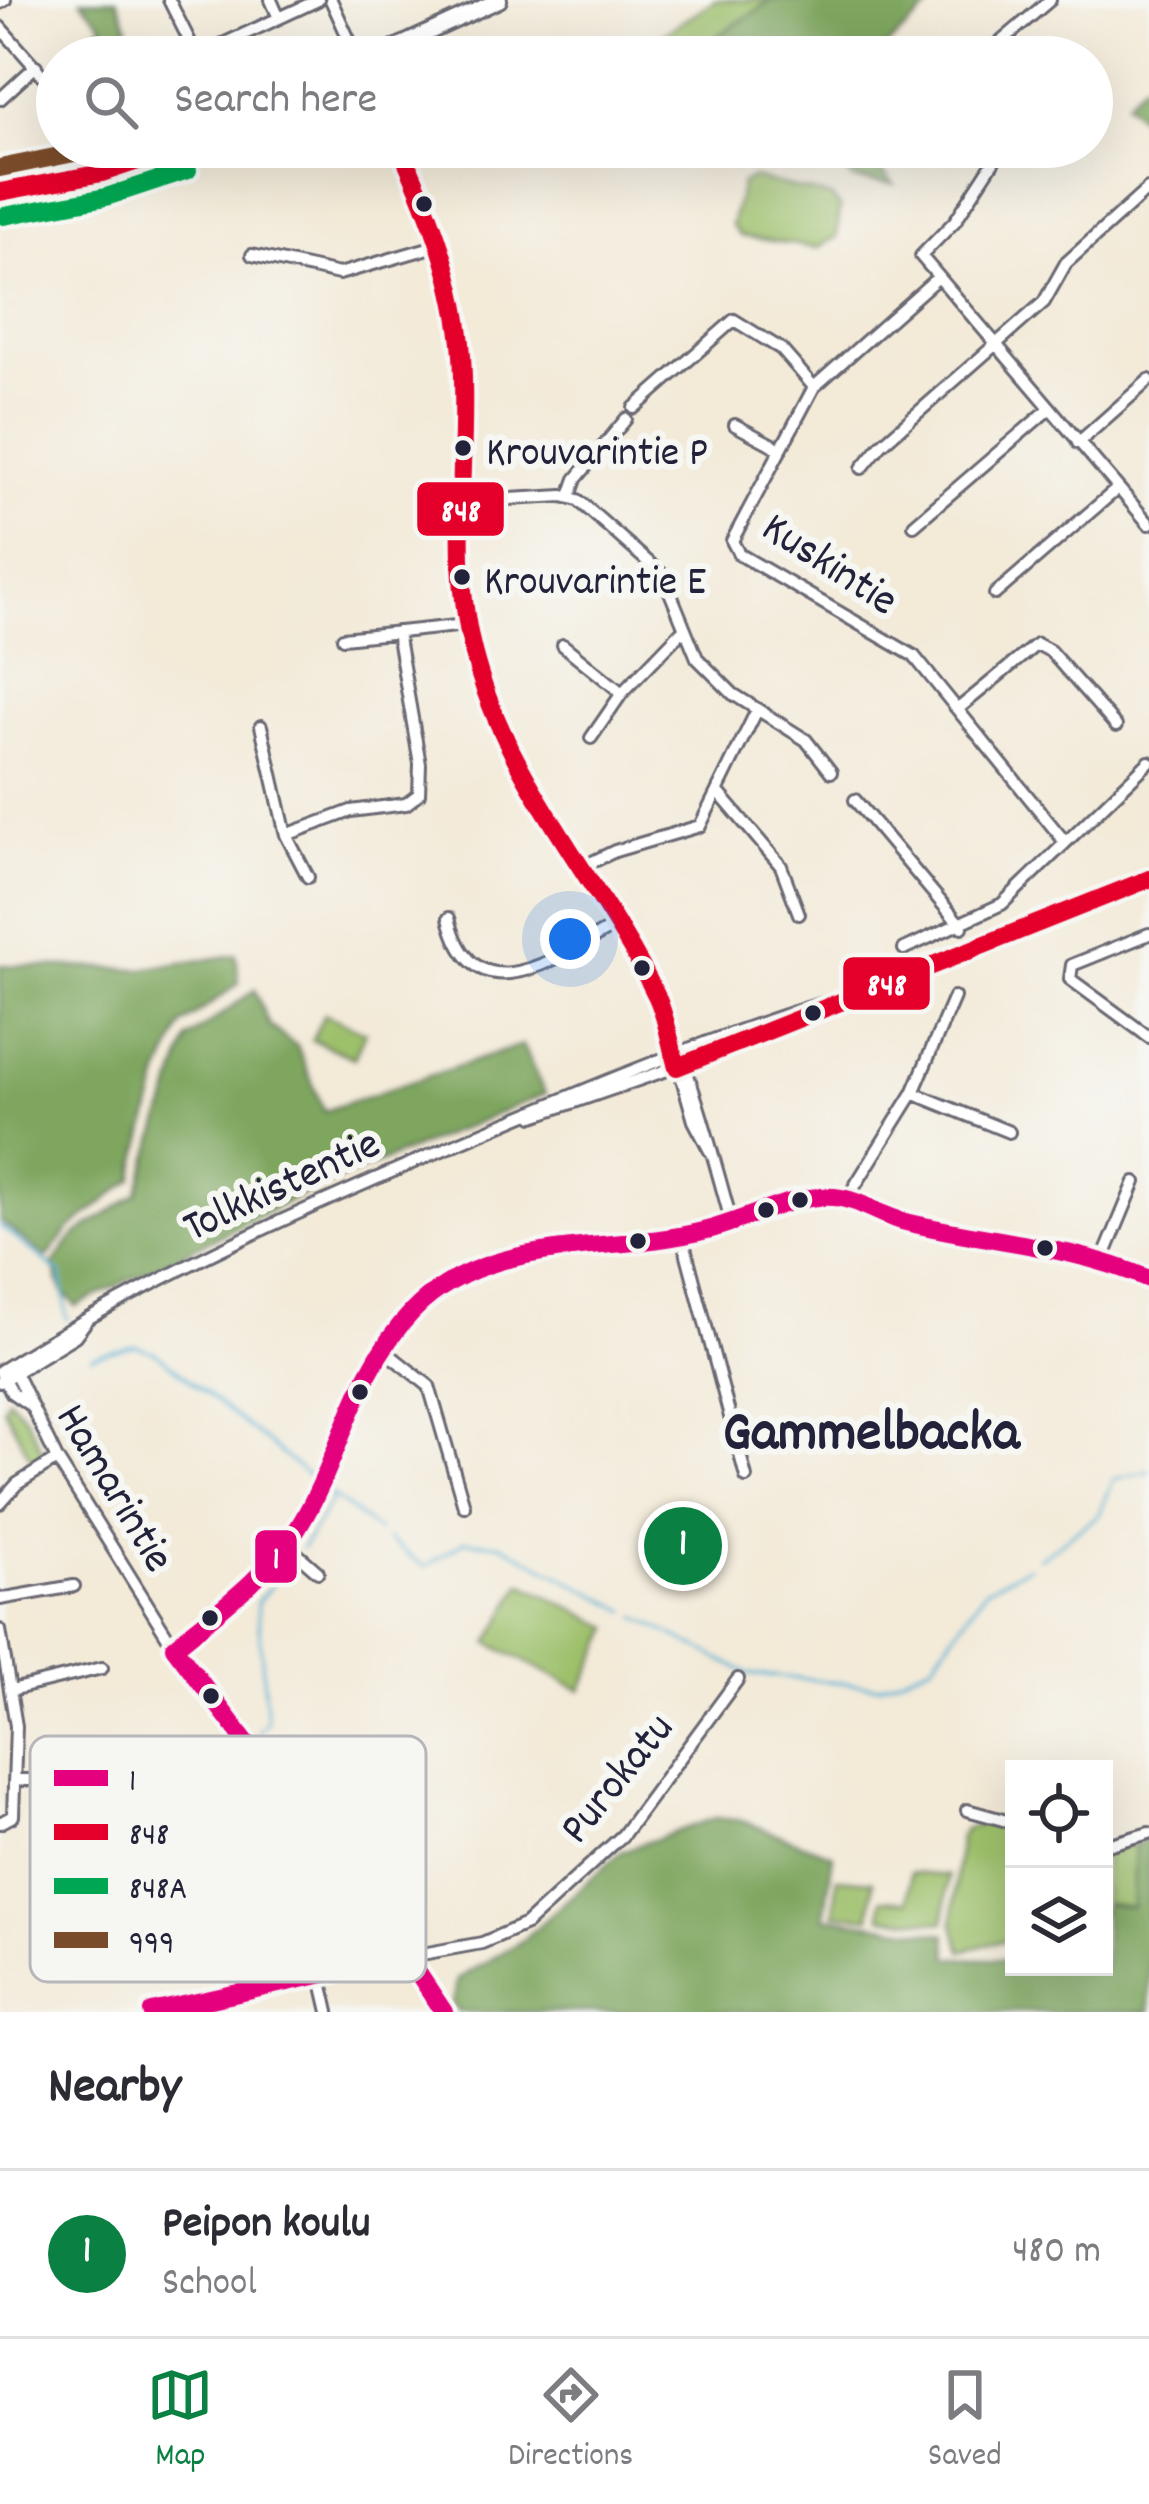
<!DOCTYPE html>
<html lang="en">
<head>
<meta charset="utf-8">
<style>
  body { margin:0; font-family:Dekko,sans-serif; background:#f2f2f3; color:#2b2b33 }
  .controls { position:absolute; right:36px; bottom:36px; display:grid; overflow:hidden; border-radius:0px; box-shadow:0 12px 48px #0002 }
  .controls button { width:108px; height:108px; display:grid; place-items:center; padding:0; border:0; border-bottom:3px solid #e1e1e2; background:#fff; color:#2b2b33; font:60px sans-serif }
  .you { position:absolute; left:570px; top:939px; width:42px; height:42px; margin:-30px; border:9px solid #fff; border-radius:50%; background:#1a73e8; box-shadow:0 0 0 18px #1a73e833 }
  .badge { display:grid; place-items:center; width:78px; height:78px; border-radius:50%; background:#0b8043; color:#fff; font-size:39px; font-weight:700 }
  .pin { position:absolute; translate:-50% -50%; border:6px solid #fff; box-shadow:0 3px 12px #0006 }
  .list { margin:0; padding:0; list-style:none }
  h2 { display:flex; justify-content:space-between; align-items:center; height:156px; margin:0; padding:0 48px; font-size:51px }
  h2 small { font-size:39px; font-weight:400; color:#7c7c81 }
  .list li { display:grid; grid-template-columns:78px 1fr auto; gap:36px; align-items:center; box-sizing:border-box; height:168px; padding:0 48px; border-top:3px solid #e1e1e2 }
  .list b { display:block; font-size:45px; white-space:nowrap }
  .list p { margin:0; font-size:39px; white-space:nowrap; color:#7c7c81 }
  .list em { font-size:39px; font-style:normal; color:#7c7c81 }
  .icon { flex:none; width:66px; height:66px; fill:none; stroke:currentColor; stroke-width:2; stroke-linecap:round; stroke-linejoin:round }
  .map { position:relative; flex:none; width:1149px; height:2012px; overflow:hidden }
  .search { position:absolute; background:#fff; box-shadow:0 12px 48px #0002; left:36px; right:36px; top:36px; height:132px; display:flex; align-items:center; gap:30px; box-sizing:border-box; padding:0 42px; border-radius:66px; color:#7c7c81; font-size:45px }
  .sheet { height:324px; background:#fff }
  nav { display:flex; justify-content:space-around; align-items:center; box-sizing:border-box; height:168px; border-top:3px solid #e1e1e2; background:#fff; font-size:33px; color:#7c7c81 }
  nav a { display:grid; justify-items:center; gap:6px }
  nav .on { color:#0b8043 }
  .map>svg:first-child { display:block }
  .green { fill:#9dc06a; stroke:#607152; stroke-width:3 }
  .forest { fill:#7ea65e; stroke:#50644c; stroke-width:3 }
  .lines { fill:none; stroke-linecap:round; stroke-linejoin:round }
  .stream { stroke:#56b1d4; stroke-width:3 }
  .minor-casing { stroke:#6b6872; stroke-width:16 }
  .major-casing { stroke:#6b6872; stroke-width:20 }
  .minor { stroke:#fff; stroke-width:10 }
  .major { stroke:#fff; stroke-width:14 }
  .bus-1-casing { stroke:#f6f6f2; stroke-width:27 }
  .bus-2-casing { stroke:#f6f6f2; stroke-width:27 }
  .bus-3-casing { stroke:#f6f6f2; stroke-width:27 }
  .bus-4-casing { stroke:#f6f6f2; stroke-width:27 }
  .bus-1 { stroke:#e5007d; stroke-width:18 }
  .bus-2 { stroke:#e4002b; stroke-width:18 }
  .bus-3 { stroke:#00a651; stroke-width:18 }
  .bus-4 { stroke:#7a4b2a; stroke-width:18 }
  .bus-dot { fill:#22223b; stroke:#f6f6f2; stroke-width:4.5 }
  .labels { text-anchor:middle; stroke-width:12; stroke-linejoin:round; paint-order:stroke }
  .bus-label { font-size:42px; fill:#22223b; stroke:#f6f6f2; text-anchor:start }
  .street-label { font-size:45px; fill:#22223b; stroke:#f6f6f2 }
  .district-label { font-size:57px; font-weight:bold; fill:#22223b; stroke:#f6f6f2 }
  .key { fill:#f6f6f2; stroke:#b6b6bb; stroke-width:3 }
  .key-label { font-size:33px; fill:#22223b }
  .line-badge { stroke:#f6f6f2; stroke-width:4.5 }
  .badge-label { font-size:33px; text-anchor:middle; font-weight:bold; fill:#fff }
</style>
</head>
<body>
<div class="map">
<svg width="1149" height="2012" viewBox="0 0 1149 2012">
  <rect width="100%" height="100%" fill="#f6f6f2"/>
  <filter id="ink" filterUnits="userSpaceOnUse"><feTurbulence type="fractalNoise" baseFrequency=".00833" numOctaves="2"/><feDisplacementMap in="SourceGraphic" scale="24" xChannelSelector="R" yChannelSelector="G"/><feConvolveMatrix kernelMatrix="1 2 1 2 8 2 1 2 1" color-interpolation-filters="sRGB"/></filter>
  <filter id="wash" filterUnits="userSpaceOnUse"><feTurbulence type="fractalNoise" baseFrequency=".004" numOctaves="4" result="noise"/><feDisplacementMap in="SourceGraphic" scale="48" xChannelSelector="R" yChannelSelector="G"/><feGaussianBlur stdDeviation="2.7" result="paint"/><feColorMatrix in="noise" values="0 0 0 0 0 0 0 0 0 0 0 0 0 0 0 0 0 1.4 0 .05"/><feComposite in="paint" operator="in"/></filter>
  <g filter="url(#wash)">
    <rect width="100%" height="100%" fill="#f3ead8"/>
    <!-- green -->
    <path class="green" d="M715 0H772L686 57H628Z
      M83 153 88 167 52 176 45 171 46 166Z
      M753 178 832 197 840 207 837 237 817 248 740 236 731 225 742 183Z
      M324 1014 365 1032 354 1058 312 1040Z
      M8 1398 26 1417 42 1451 35 1466 4 1408Z
      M522 1583 611 1628 581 1690 489 1643Z
      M986 1823 1014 1828V1938L962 1951 953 1922 959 1838 964 1829Z
      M1136 1845 1149 1906 1104 1917V1849Z
      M910 1873 948 1876 944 1922 881 1917 882 1899 908 1901Z
      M837 1878 873 1881 870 1917 834 1914Z"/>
    <!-- forest -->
    <path class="forest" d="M81 0H117L140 57H83L84 41 103 25Z
      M772 0H938L875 57H686Z
      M1143 83 1149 85V127L1126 102Z
      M104 147H162L88 167 83 153Z
      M743 147H858L894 184 855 180 823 150 787 156Z
      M236 955 239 983 182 1025 160 1076 133 1179 69 1229 47 1258 0 1221V965L142 969Z
      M255 990 269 1026 297 1046 324 1111 522 1045 545 1094 306 1193 76 1306 62 1291 53 1264 74 1236 137 1194 188 1039Z
      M715 1818 739 1820 833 1855 824 1917 946 1934 949 1958 1014 1960V1967H1104V1904L1132 1907 1135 1845 1149 1838V2012H458L452 2003 457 1979 520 1942 622 1851Z"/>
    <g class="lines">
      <!-- stream -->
      <path class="stream" d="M0 1226 61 1274 67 1319
        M91 1357 136 1346 156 1353 311 1478
        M329 1493 378 1531
        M387 1539 425 1567 465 1541 500 1544 627 1611
        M302 1548 333 1498
        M1039 1558 1099 1515 1114 1479 1149 1471
        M637 1617 749 1674 879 1686 932 1664 986 1589 1029 1566
        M258 1731 267 1722 257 1602 294 1559
        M231 1752 233 1750
        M209 1758 216 1847
        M217 1858 224 1965
        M225 1983V1985
        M226 2003 227 2012"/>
    </g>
  </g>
  <g filter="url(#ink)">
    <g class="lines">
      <defs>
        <path id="minor" d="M169 0 197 56 318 0
          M271 0 279 18
          M331 0 357 57
          M0 3 5 0
          M0 27 52 86
          M983 57 1050 0
          M0 99 36 66
          M400 147C434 217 464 304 463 383 462 480 449 570 476 664 508 776 585 867 641 967 686 1050 707 1134 732 1224
          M1003 147 955 221 921 256 1149 524
          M252 255 339 274 439 245
          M936 279 814 387 732 541 739 554 914 656 1065 842
          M634 408 734 320 781 349 814 387
          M735 425 780 449
          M1078 443 1149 380
          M862 468 881 445 1044 302 1066 263 1148 189
          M570 496 576 479 626 419
          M457 502 563 496 578 500 663 575 697 658 733 694 806 740 831 772
          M914 525 1049 409
          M995 594 1117 489
          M343 638 466 625
          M563 645 622 693
          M958 709 1037 644 1050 651 1116 726
          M261 726 286 835 308 877
          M591 738 622 693 682 631
          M719 793 781 866 799 914
          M855 800 962 927
          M286 835 351 811 406 804 419 794 420 764 397 632
          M580 868 615 851 700 826 757 710
          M449 918C474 1020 559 956 616 925
          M1149 934 1072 965 1070 979 1149 1037
          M904 949 1002 904 1149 762
          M871 991 1149 879
          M666 1022 694 1121 710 1151
          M913 1093 1009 1132
          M534 1116 777 1032 854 999
          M848 1197 913 1093 954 997
          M682 1236 746 1477
          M1103 1259 1135 1182
          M381 1348 429 1386 464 1506
          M11 1364 57 1459 174 1647 392 1934 444 2012
          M0 1371C162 1268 338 1194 515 1119 632 1070 752 1021 875 988
          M2 1376 12 1393 28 1404
          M0 1382 75 1336 85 1323
          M0 1503 17 1484 57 1459
          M286 1544 318 1572
          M0 1599 74 1586
          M0 1630 16 1726 13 1816 0 1823
          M174 1647C215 1613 270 1573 298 1527 333 1470 345 1400 383 1346 462 1233 571 1254 687 1235 735 1226 780 1204 828 1196 858 1197 878 1216 906 1222 998 1239 1062 1237 1149 1279
          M11 1690 102 1668
          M14 1780H48L120 1757
          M967 1810 1014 1823
          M1104 1846 1149 1833
          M320 1973 329 2012
          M152 2012 275 1981 482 1943 526 1924 623 1835 738 1679"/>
        <path id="major" d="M375 57 499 0
          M0 192 102 173 180 147"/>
      </defs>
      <!-- minor casing -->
      <use href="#minor" class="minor-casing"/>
      <!-- major casing -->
      <use href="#major" class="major-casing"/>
      <!-- minor -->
      <use href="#minor" class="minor"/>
      <!-- major -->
      <use href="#major" class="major"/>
      <defs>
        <path id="bus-1" d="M152 2012 406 1956
          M444 2012 392 1934 174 1647C218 1611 267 1576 298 1528 342 1457 352 1374 412 1312 488 1233 606 1255 703 1231 743 1222 793 1193 834 1197 859 1199 879 1215 902 1221 986 1242 1068 1244 1149 1279"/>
        <path id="bus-2" d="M400 147C430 213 457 282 462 355 469 458 447 561 476 662 511 786 602 883 657 997 667 1019 670 1044 677 1067L1149 879
          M0 192 102 173 180 147"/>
        <path id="bus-3" d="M4 216 106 197 188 170"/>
        <path id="bus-4" d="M0 168 104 147"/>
      </defs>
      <!-- bus-1 casing -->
      <use href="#bus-1" class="bus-1-casing"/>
      <!-- bus-2 casing -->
      <use href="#bus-2" class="bus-2-casing"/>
      <!-- bus-3 casing -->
      <use href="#bus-3" class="bus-3-casing"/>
      <!-- bus-4 casing -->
      <use href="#bus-4" class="bus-4-casing"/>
      <!-- bus-1 -->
      <use href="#bus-1" class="bus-1"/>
      <!-- bus-2 -->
      <use href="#bus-2" class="bus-2"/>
      <!-- bus-3 -->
      <use href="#bus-3" class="bus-3"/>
      <!-- bus-4 -->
      <use href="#bus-4" class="bus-4"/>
    </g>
  </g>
  <!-- markers -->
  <g class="bus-dot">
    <circle cx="424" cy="204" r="10"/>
    <circle cx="463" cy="448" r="10"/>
    <circle cx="462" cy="577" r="10"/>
    <circle cx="642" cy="968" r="10"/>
    <circle cx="813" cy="1013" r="10"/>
    <circle cx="800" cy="1200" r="10"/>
    <circle cx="766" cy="1210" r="10"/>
    <circle cx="638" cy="1241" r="10"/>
    <circle cx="1045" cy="1248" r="10"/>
    <circle cx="360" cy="1392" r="10"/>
    <circle cx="210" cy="1618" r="10"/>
    <circle cx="211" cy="1696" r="10"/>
  </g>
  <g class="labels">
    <!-- bus labels -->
    <g class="bus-label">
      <text x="486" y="464">Krouvarintie P</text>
      <text x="484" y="593">Krouvarintie E</text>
    </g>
    <!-- street labels -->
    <g class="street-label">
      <text transform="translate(832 561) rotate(33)" y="16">Kuskintie</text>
      <text transform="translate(280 1182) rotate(-25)" y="16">Tolkkistentie</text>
      <text transform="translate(118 1486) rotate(59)" y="16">Hamarintie</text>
      <text transform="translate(614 1776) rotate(-51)" y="16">Purokatu</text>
    </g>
    <!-- district labels -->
    <g class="district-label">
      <text x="871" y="1448">Gammelbacka</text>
    </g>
  </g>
  <!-- legend -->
  <rect x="30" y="1736" width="396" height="246" rx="18" class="key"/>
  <rect x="54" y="1770" width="54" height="16" fill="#e5007d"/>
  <rect x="54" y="1824" width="54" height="16" fill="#e4002b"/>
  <rect x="54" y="1878" width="54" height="16" fill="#00a651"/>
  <rect x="54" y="1932" width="54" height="16" fill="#7a4b2a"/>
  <g class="key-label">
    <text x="129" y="1790">1</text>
    <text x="129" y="1844">848</text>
    <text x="129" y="1898">848A</text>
    <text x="129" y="1952">999</text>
  </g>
  <g class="line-badge">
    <rect x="415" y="480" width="91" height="58" rx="12" fill="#e4002b"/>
    <rect x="841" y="955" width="91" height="57" rx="12" fill="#e4002b"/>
    <rect x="253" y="1528" width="46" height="57" rx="12" fill="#e5007d"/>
  </g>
  <g class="badge-label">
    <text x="461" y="521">848</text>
    <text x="887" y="995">848</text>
    <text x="276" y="1568">1</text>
  </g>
</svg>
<div class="controls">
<button><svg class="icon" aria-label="locate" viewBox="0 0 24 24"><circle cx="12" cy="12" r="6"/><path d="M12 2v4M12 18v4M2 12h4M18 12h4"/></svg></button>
<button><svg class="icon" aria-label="layers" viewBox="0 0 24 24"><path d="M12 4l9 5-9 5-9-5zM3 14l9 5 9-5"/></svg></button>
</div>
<div class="you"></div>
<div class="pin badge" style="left:683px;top:1546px">1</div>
<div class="search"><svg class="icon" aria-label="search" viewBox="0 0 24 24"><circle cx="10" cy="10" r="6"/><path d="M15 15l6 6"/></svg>Search here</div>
</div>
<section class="sheet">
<h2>Nearby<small></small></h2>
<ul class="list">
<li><span class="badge">1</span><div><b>Peipon koulu</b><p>School</p></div><em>480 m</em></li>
</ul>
</section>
<nav>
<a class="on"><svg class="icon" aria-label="map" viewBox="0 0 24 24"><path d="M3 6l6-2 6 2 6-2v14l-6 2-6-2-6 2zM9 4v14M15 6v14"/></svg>Map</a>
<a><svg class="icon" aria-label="directions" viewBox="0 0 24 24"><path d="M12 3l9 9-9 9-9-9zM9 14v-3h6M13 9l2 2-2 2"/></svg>Directions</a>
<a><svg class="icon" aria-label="saved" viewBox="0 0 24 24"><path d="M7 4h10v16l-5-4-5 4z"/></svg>Saved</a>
</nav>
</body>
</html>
